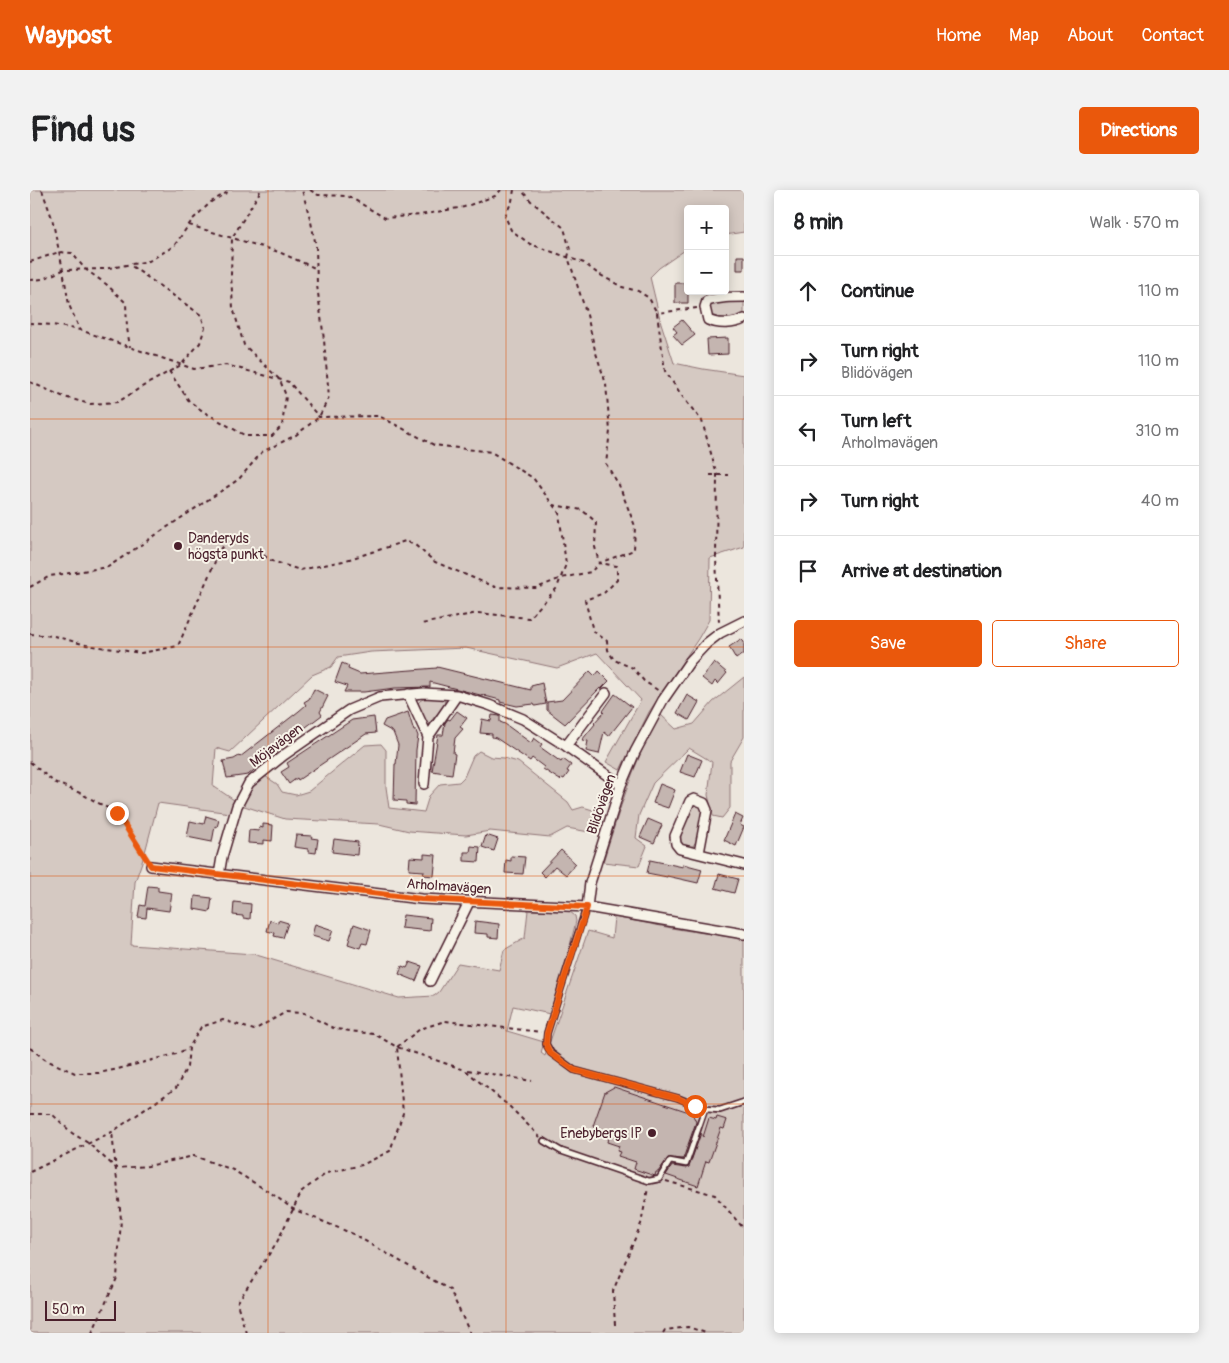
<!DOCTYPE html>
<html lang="en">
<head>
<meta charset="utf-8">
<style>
  body { margin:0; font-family:Pangolin,sans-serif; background:#f2f2f2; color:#202124 }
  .controls { position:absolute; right:15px; top:15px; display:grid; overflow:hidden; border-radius:5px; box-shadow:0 2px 12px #0003 }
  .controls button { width:45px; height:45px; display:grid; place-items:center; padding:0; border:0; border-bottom:1px solid #e0e0e0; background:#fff; color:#202124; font:25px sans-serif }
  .scale { position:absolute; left:15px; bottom:12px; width:71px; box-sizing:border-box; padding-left:5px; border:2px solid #4a1f2b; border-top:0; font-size:14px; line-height:18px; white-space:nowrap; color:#4a1f2b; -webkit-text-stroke:4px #f7f3e8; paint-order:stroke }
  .stop { position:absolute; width:15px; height:15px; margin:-11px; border:4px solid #ea580c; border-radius:50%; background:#fff }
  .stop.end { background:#ea580c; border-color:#fff; box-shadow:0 1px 5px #0008 }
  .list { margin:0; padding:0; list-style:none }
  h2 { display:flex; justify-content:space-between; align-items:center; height:65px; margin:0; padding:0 20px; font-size:21px }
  h2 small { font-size:16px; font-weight:400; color:#757577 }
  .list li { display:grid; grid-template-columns:32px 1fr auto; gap:15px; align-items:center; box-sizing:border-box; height:70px; padding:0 20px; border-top:1px solid #e0e0e0 }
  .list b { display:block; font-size:19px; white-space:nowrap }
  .list p { margin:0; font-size:16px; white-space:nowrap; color:#757577 }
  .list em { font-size:16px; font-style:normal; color:#757577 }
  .actions { display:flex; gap:10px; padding:15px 20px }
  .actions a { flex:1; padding:11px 0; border:1px solid #ea580c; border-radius:5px; text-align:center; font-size:18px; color:#ea580c }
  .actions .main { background:#ea580c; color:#fff }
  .icon { flex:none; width:28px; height:28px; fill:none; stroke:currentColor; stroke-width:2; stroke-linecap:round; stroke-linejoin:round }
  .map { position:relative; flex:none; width:714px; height:1143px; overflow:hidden; border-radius:5px }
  header { display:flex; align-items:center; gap:30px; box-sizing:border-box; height:70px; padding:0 25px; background:#ea580c; color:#fff }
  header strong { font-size:24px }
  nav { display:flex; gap:28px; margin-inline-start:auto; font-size:18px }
  .intro { display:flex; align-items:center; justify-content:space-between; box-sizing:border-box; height:120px; padding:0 30px }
  h1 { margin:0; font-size:35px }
  .button { padding:12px 22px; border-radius:5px; background:#ea580c; color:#fff; font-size:18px; font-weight:700 }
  main { display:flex; gap:30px; padding:0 30px }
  aside { flex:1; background:#fff; border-radius:5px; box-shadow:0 2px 12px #0003 }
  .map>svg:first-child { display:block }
  .green { fill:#d5c9c2; stroke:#907476 }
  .building { fill:#c4b5b0; stroke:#4a1f2b }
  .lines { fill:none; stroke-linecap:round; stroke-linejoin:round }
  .service-casing { stroke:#4a1f2b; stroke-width:8 }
  .minor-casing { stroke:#4a1f2b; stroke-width:12 }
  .path { stroke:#4a1f2b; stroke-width:2; stroke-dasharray:4 4; stroke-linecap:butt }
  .service { stroke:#f7f3e8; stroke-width:4.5 }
  .minor { stroke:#f7f3e8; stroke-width:9 }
  .route { stroke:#ea580c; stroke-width:6 }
  .grid { fill:none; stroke:#e0560e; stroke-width:1; stroke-opacity:0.55 }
  .poi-dot { fill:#4a1f2b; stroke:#f7f3e8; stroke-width:2 }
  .labels { text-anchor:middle; stroke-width:4; stroke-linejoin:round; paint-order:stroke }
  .poi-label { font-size:14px; fill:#4a1f2b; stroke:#f7f3e8; text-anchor:start }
  .street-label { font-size:14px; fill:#4a1f2b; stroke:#f7f3e8 }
</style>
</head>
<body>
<header>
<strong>Waypost</strong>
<nav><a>Home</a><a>Map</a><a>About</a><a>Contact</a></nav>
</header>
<div class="intro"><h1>Find us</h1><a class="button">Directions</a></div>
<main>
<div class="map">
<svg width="714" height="1143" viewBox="0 0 714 1143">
  <rect width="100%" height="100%" fill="#ece6dd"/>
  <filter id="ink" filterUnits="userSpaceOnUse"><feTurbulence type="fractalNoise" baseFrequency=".02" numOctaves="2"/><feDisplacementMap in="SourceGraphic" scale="10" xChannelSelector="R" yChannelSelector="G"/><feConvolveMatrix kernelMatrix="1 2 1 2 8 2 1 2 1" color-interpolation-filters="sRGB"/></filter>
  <g filter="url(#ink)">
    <!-- green -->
    <path class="green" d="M0 0H714V42L695 45V19H658V58L629 78 620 87 631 133 644 173 673 179 714 185V357L680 368 679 430 668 449 619 522 590 580 576 572 611 510 567 463 527 478 436 458 341 462 308 467 301 477 282 485 200 562 186 558 183 596 204 610 200 623 128 613 114 666 105 692 101 755 223 764 369 808 404 806 409 802 428 773 469 780 474 760 495 748 498 720 539 721 545 726 546 731 534 780 520 824 483 816 477 841 514 852 511 863 515 866 558 741 582 748 584 727 647 739 714 749V1143H0Z
      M714 108V124C706 130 690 132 681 126L679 116 680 113Z
      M714 487V547L700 571V618L692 628 683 626 678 605 682 572 659 558 623 593 609 625 606 648 617 656 609 676 573 672C589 622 604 570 630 524L646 539 664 534 683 512Z
      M408 508 413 509 415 512V516L405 526 398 536 388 513C392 507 401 508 408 508Z
      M351 554 356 560V597L359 618 394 622 399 606 410 594 429 592 434 587 443 566 449 561 461 567 474 568 488 572 538 612 543 620 553 617 566 621 561 638 559 642 537 638 520 647 460 641 436 645 406 643 379 641 349 634 255 629 211 615 220 599 235 586 247 594 252 602 266 605 279 601 335 555Z
      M666 614 671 617 672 621 667 650 663 656C658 657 654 657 651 653 649 641 657 625 662 615Z"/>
    <!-- building -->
    <path class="building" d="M707 66H714V80H707Z
      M645 93H658V113H645Z
      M652 130 665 145 652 155 643 145 647 142 643 137Z
      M698 148V164L678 165 677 149Z
      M711 449 714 452V463L706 469 699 457Z
      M684 472 697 483 688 494 685 491 682 496 672 488Z
      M312 473 319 476 318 479 330 484 407 478V477L501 500V496L512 493 516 514 505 516 504 514 487 516 470 512V510L455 506V505L454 506 400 492V497L365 498 334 502H314L317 496 305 492Z
      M560 481 565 486 569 481 579 491 571 499 570 498 535 534 517 520V512L532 510Z
      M284 499 298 506 290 522 292 525 264 546 262 543 245 556 242 559 245 563 218 585 197 588 193 571 204 569 209 566 210 567 269 521 276 515 274 512 279 509Z
      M585 504 602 517 579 546 574 542 569 564 556 561 558 551 552 550 565 534 564 533 574 522 573 521Z
      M657 505 669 512 659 530 647 523Z
      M427 521 437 528 430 537 433 539 425 548 423 563 425 564 422 584 402 581 408 545H413L415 533 418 529 420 530Z
      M378 522 384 541H386L388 546 386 560 385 615 376 614V611L364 610 365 574H366L368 555 363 542 352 536 355 530Z
      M462 525 470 526V532L475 534 501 553 504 548 512 554 510 557 531 572 533 569 541 575 537 581 539 582 534 589 532 588 530 590 513 579 514 577 502 568 500 571 466 548 462 547V544L450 543 452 529 461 531Z
      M344 527 346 543 336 544 268 590 267 588 259 594 251 582 259 577 257 573 322 530Z
      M657 564 672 570 665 587 650 582Z
      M630 594 645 600 638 618 623 613Z
      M705 624 713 628 710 635 714 637 706 656 694 650Z
      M176 626 189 630 187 637 185 636 182 652 157 647 160 631 174 634Z
      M618 629 632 635 624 653 610 647Z
      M233 634 243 635 242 651 234 650V654L218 653 219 640 229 641 230 637 233 638Z
      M266 645 282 646 281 648 288 649 286 663 278 662V659L264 657Z
      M456 645 468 649 464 661 452 657Z
      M304 649 328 652 327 665 302 662Z
      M441 656 450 657 449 672 434 671V662H440Z
      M531 660 546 674 536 685 525 676 515 687 510 682Z
      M394 664 406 665 404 686 393 685 394 681 379 680 380 667 394 668Z
      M481 666 495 667 493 684 475 683 476 670 481 671Z
      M620 670 653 677V674L672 679 668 693 637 686V687L617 683Z
      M689 684 708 689 704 703 685 698Z
      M118 696 128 697V701L142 703 139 721 117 718 116 728 108 727 110 715 115 716Z
      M165 706 182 708 180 722 164 719Z
      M204 712 221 714 220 729 213 728V726L203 725Z
      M373 725 401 728 400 741 371 738Z
      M240 730 248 733V730L258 733 253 748 244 746 245 743 237 741Z
      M445 731 469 734 468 748 458 747V744L444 743Z
      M285 734 303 740 299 751 282 746Z
      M324 734 341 740 337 754 332 753 330 758 318 754Z
      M380 772 392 776 386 791 369 784 372 776 377 778Z
      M584 897 662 923 666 932 653 969 638 968 628 982H626L625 986 604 979 606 972 588 966 590 962 587 961 589 956 577 952 578 948 569 945 563 936 575 902Z
      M687 927 697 930 694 939 691 938 679 972 676 971 668 996 636 985 642 976 656 978 659 977 671 943 673 947 679 928 686 930Z"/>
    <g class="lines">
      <defs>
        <path id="service" d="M556 718 517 843 516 854 521 863 544 880 648 908 675 919 690 920 714 912
          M514 951 531 961 619 991 629 989 640 971 656 974 675 919"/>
        <path id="minor" d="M714 107C701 107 690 107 677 111L675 117 678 130C689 135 704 134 714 129
          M378 504 398 547 394 594
          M398 547 427 505
          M536 556 576 503
          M669 663 677 620 674 613 664 609 660 611 645 646 646 654 650 659 714 675
          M121 676 391 709 557 717 714 744
          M189 685 192 667 207 616 219 593 254 565 319 520 350 507 394 503 410 504 427 505 459 515 493 529 536 556 591 595
          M557 717 560 693 591 595 605 562 633 510 660 471 677 453 690 443 714 431
          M400 791 439 712"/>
      </defs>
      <!-- service casing -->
      <use href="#service" class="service-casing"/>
      <!-- minor casing -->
      <use href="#minor" class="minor-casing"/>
      <!-- path -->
      <path class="path" d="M12 0 22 28 33 80 39 115 50 140 164 179 196 175 259 192 289 227 349 226 404 255 461 262 503 288 529 323 536 374 527 398 499 428 448 423 391 434
        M280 0 288 5 318 6 355 28 390 25 434 17 465 6 471 0
        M484 0 482 11 475 26 481 40 500 54 554 73 567 83 592 97 608 101 619 108 627 123
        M159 35 249 62 287 79
        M0 72 29 62 42 63 55 79 76 94 96 113 97 138 100 157
        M0 90 13 89 33 80 74 79 119 71 144 56 163 29 181 12 201 0
        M667 118 627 123 635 181 655 210 672 231 687 285 686 368 689 433
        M0 133 23 135 50 140
        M139 181 159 211 174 222 216 246H242L252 236 256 206 250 190 214 155 203 118 201 85 202 48 231 0
        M0 192 34 207 60 214 88 212 110 198 151 175 170 153 175 137 171 125 100 75
        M680 285H698
        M523 315 552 320 566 332 565 357 569 373 587 376V390L574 403 555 410 563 441 577 451 578 460 584 470 603 478 614 491 629 501
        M0 397 20 386 78 377 209 289 232 262 266 245 289 227 299 207 294 150 287 95 286 56 281 32 272 0
        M0 444 24 446 56 455 111 463 148 456 191 358 203 345 242 371 270 380 313 371 355 358 375 351 385 355 405 372 465 397 507 398 531 388 561 382 569 373 604 360 605 336 589 295 576 274 580 241 576 194 565 160 557 125 538 67 540 60 534 38 502 12 491 0
        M0 572 24 592 50 603 87 623 116 668
        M367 857 390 839 415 831 511 842
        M0 858 16 870 45 883H69L88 879 146 864 159 858
        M438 880 502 891
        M0 924H22L42 943 58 953 86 978 118 976 164 966 203 980 241 1003 263 1019 323 1044 420 1100 440 1143
        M0 982 82 942 146 898 157 877 159 858 171 837 193 830 224 840 256 822 274 823 305 839 344 844 367 857 435 880 479 916 510 947
        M636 991 685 1005 714 1039
        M585 1135 583 1101 611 1034 618 998
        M62 1143 87 1088 91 1029 82 942
        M216 1143 207 1113 247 1052 272 1001 297 983 332 975 360 961 373 923 367 857
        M633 1143 635 1140 658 1137 676 1143"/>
      <!-- service -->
      <use href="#service" class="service"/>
      <!-- minor -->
      <use href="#minor" class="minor"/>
    </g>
  </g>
  <g class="lines" filter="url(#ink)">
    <!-- route -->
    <path class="route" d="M87 623 121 676 391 709 557 717 517 843 516 854 520 863 544 880 648 908 665 916"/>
  </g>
  <!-- grid -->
  <path class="grid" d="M238 0V1143M476 0V1143M0 229H714M0 457H714M0 686H714M0 914H714"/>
  <!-- markers -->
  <g class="poi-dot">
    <circle cx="148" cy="356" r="5"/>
    <circle cx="622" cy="943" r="5"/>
  </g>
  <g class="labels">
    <!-- poi labels -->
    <g class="poi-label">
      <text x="158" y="353">Danderyds<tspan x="158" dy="16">högsta punkt</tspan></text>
      <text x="612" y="948" text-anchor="end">Enebybergs IP</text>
    </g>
    <!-- street labels -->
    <g class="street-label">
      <text transform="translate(246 555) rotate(-37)" y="5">Möjavägen</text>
      <text transform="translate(571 614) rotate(-71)" y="5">Blidövägen</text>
      <text transform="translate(419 696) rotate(4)" y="5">Arholmavägen</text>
    </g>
  </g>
</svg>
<div class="controls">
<button>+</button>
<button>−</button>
</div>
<div class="scale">50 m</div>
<div class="stop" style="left:665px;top:916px"></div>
<div class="stop end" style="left:87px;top:623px"></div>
</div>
<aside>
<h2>8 min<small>Walk · 570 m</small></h2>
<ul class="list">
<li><svg class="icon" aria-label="ahead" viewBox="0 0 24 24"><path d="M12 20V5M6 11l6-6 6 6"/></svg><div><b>Continue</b></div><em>110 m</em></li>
<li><svg class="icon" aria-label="right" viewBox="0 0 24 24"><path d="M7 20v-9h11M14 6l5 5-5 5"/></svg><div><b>Turn right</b><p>Blidövägen</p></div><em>110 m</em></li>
<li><svg class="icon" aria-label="left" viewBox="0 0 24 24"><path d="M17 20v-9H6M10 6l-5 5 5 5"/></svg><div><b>Turn left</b><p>Arholmavägen</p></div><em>310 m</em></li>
<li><svg class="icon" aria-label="right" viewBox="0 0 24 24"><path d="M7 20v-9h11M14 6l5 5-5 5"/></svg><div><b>Turn right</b></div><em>40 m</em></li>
<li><svg class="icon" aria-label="arrive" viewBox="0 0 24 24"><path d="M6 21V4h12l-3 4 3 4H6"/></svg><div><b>Arrive at destination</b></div></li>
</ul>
<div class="actions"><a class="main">Save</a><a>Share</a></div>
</aside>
</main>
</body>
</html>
